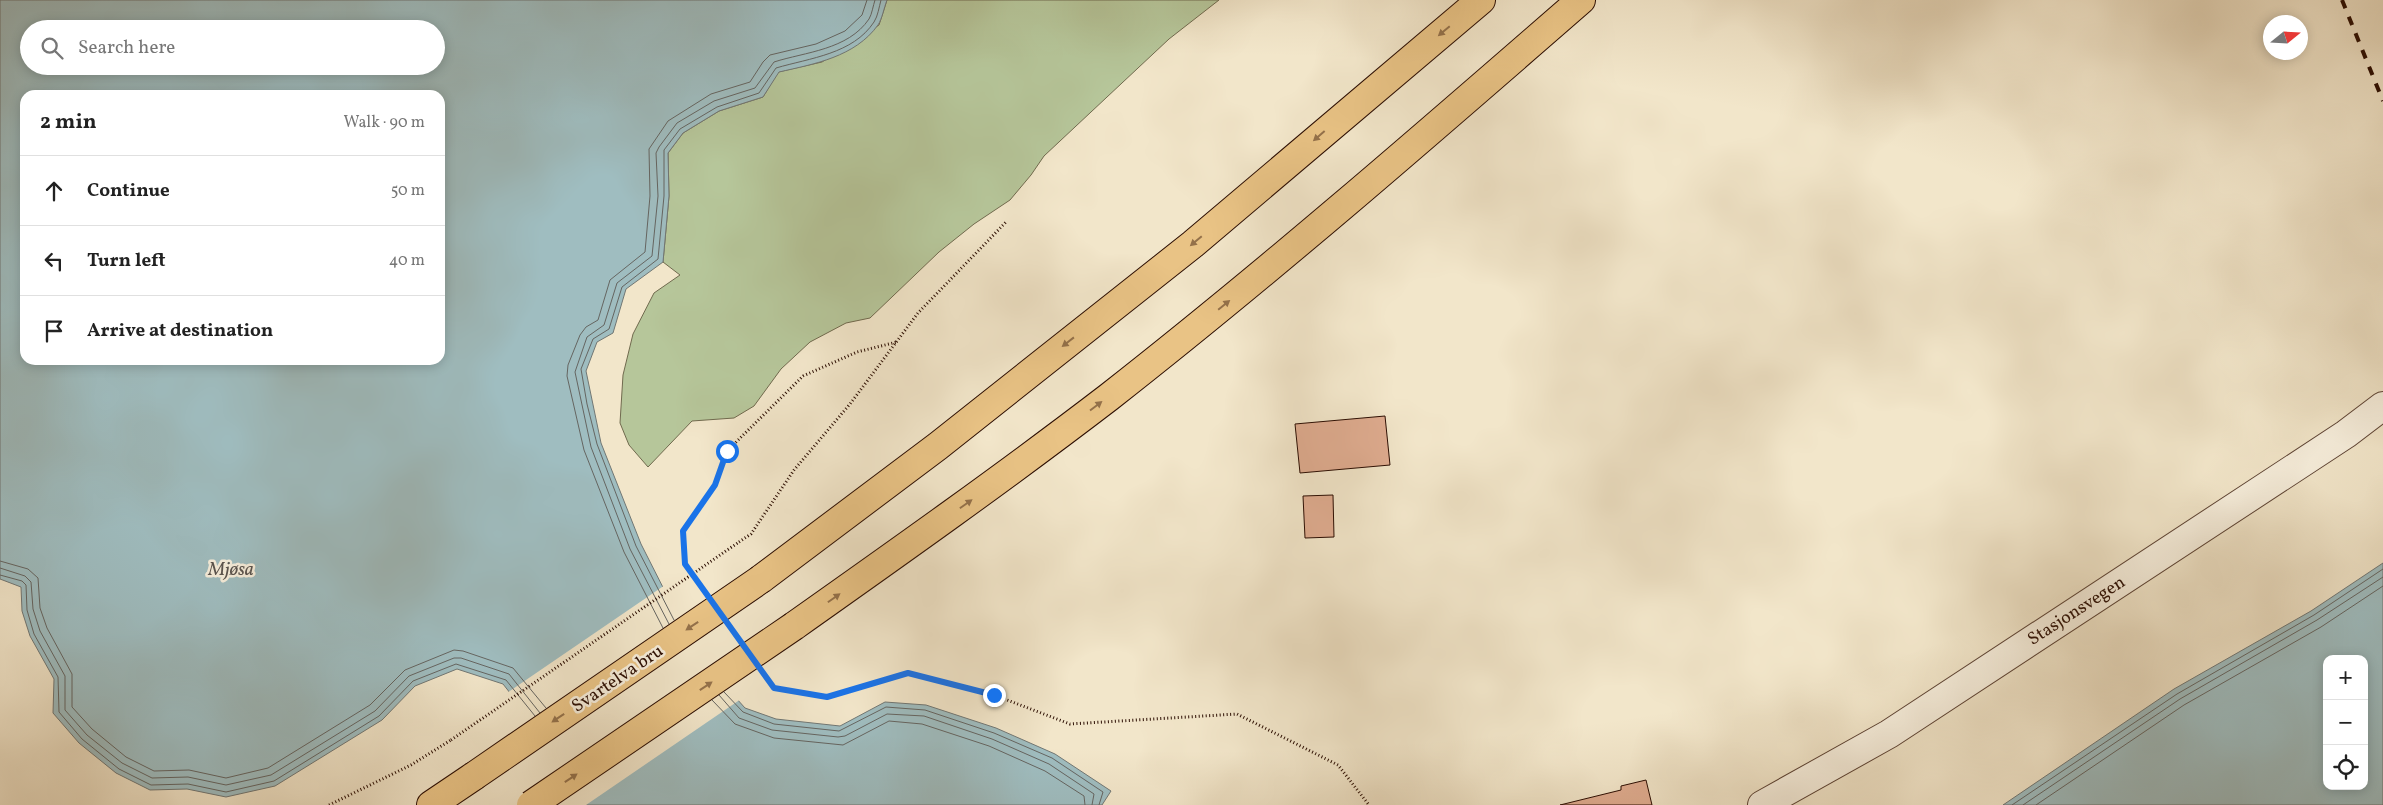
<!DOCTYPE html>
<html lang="en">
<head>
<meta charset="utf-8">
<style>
  body { margin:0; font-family:Vollkorn,serif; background:#f2f2f2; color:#222 }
  .controls { position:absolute; right:15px; bottom:15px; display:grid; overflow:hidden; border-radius:10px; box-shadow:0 2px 12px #0003 }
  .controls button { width:45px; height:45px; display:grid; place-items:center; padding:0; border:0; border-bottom:1px solid #e0e0e0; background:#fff; color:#222; font:25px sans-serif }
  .compass { position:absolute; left:2263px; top:15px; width:45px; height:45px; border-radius:50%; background:#fff; box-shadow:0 2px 12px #0003; rotate:72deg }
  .stop { position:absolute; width:15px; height:15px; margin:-11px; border:4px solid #1a73e8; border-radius:50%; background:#fff }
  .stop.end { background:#1a73e8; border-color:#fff; box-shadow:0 1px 5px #0008 }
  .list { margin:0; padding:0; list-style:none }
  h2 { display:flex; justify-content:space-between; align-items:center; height:65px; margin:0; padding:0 20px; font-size:21px }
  h2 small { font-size:16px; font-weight:400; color:#767676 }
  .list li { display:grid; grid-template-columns:32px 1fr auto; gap:15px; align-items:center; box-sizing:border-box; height:70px; padding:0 20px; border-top:1px solid #e0e0e0 }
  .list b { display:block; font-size:19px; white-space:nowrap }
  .list em { font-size:16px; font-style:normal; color:#767676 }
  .icon { flex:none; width:28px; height:28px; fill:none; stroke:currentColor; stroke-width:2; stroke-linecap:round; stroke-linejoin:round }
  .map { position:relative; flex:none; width:2383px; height:805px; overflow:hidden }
  .search { position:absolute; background:#fff; box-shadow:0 2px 12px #0003; left:20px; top:20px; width:425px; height:55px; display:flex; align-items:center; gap:12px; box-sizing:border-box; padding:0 18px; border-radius:28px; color:#767676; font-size:19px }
  .panel { position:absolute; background:#fff; box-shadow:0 2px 12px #0003; left:20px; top:90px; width:425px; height:275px; border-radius:15px }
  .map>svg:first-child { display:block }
  .green { fill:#b6c69a; stroke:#706a4e }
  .water { fill:#9fbdc0; stroke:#717774; fill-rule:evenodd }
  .pier { fill:#f2e6ca }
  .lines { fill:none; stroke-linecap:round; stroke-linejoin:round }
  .shore { stroke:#656561; stroke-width:1 }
  .building { fill:#dfac90; stroke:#2b0d02 }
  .minor-casing { stroke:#5d4334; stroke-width:30 }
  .motorway-casing { stroke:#2b0d02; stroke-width:30 }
  .path { stroke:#2b0d02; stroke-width:3; stroke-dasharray:1 2.5; stroke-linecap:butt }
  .minor { stroke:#f7efdd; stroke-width:28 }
  .motorway { stroke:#e9c385; stroke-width:28 }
  .rail { stroke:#2b0d02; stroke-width:4; stroke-dasharray:9 9; stroke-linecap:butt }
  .motorway-bridge-casing { stroke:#2b0d02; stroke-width:30; stroke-linecap:butt }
  .path-bridge { stroke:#2b0d02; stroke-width:3; stroke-dasharray:1 2.5; stroke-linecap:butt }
  .motorway-bridge { stroke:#e9c385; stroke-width:28 }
  .oneway { fill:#94714a }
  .route { stroke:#1a73e8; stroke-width:6 }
  .labels { text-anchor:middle; stroke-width:5; stroke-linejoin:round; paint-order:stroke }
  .street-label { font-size:18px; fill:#2b0d02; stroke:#f7efdd }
  .water-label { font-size:19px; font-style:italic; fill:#59534e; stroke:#f7efdd }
</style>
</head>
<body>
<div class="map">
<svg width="2383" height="805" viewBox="0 0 2383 805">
  <rect width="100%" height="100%" fill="#f2e6ca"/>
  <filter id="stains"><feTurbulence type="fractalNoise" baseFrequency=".004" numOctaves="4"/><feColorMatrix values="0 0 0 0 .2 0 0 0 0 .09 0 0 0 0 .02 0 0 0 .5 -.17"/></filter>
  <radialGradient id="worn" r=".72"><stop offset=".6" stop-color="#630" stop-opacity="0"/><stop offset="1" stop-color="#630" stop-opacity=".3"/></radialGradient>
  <!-- green -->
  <path class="green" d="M887 0H1219L1169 39 1044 156 1031 175 1010 200 974 224 939 252 870 318 846 323 810 342 781 369 754 406 734 418 692 421 648 467 629 445 620 423 623 375 633 334 654 293 680 275 663 262 669 196 668 153 683 133 719 111 763 97 778 72 822 62 879 25Z"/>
  <!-- water -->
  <path class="water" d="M0 0H887C884 8 882 19 878 25 855 57 814 64 779 72L763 97 719 111 683 133 668 153 669 196 663 262 626 289 613 333 597 342 586 371 601 443 641 544 680 621 719 679 745 708 776 719 840 726 885 702 926 705 996 728 1055 754 1111 791 1102 805H582L555 750 503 684 457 669 415 686 382 720 275 786 226 797 187 789 150 790 116 773 79 743 53 713 54 679 30 636 22 611 21 587 0 579ZM29 29H436V66H29ZM25 95H440V360H25Z
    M2383 563V805H2003L2174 689 2311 611ZM2327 659H2364V786H2327Z"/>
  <!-- pier -->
  <path class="pier" d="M665 585 682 620 721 678 741 699 586 805H579L553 752 507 693Z"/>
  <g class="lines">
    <!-- shore -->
    <path class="shore" d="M0 561 28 569 38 578 40 608 47 628 72 674V707L92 729 126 757 154 771 189 770 226 778 268 768 370 705 405 670 454 650 463 651 513 668 546 708
      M0 568 25 576 31 582 33 609 40 631 65 676V710L87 735 122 763 152 778 188 777 226 785 271 775 375 711 409 676 454 658H461L509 674 540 713
      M0 575 22 581 26 585 27 610 34 634 58 677 59 712 82 739 119 769 151 785 188 784 226 792 274 781 379 716 413 681 456 664 506 680 535 716
      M674 620 636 546 597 444 587 404 581 369 593 339 609 329 622 287 658 259 664 196V150L680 129 717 107 759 93 776 68C810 58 853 54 874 22 878 16 879 7 881 0
      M669 624 630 549 591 447 575 372 587 337 604 325 617 283 652 256 658 196 656 153 659 147 677 123 714 101 755 88 774 62C805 52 848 50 869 19 872 14 873 6 875 0
      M663 628 624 552 584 450 567 376 568 365 580 335 586 327 598 320 610 280 645 252 650 196 649 149 668 121 711 94 750 82 763 62 770 55 816 44 845 31 862 15 867 0
      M724 692 743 712 774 724 839 731 886 707 925 710 994 733 1052 758 1103 792 1099 805
      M719 695 739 718 772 730 838 737 845 736 887 714 924 716 992 739 1049 764 1094 794 1092 805
      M712 700 735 724 774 738 843 745 889 721 922 724 989 746 1045 771 1084 796 1085 805
      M2012 805 2177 694 2314 615 2383 569
      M2023 805 2180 699 2317 620 2383 577
      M2036 805 2184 705 2321 627 2383 586"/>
  </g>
  <!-- building -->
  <path class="building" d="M1385 416 1390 465 1300 473 1295 424Z
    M1333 495 1334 537 1305 538 1303 496Z
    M1646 780 1652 805H1560L1621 790V786Z"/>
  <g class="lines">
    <defs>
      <path id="minor" d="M1762 805 1889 734 2346 434 2383 406"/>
      <path id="motorway" d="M761 579 938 446 1193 244 1481 0
        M794 626C900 551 1006 476 1109 397 1271 270 1426 135 1581 0
        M431 805 474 776"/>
    </defs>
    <!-- minor casing -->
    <use href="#minor" class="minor-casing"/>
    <!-- motorway casing -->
    <use href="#motorway" class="motorway-casing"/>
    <!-- path -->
    <path class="path" d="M739 542 751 534 794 470 850 404 918 313 1007 221
      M699 583 685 564 683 531 715 485 727 451 803 376 857 352 897 342
      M770 682 774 688 827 697 908 673 994 695 1070 724 1237 714 1338 765 1369 805
      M329 805 411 765 451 740"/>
    <!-- minor -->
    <use href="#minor" class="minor"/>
    <!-- motorway -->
    <use href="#motorway" class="motorway"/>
    <!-- rail -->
    <path class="rail" d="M2342 0 2383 101"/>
    <defs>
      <path id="motorway-bridge" d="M474 776 761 579
        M531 805 794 626"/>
    </defs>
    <!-- motorway-bridge casing -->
    <use href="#motorway-bridge" class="motorway-bridge-casing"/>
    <!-- path-bridge -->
    <path class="path-bridge" d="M451 740 739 542"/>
    <!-- motorway-bridge -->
    <use href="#motorway-bridge" class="motorway-bridge"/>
  </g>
  <!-- one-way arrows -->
  <defs><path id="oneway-solid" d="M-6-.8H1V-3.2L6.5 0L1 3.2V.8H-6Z" transform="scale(1.25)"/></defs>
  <g class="oneway">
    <use href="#oneway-solid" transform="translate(1444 31) rotate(140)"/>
    <use href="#oneway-solid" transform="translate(1319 136) rotate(139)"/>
    <use href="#oneway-solid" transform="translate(1196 241) rotate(140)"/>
    <use href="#oneway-solid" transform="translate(1224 305) rotate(-39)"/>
    <use href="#oneway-solid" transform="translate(1068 342) rotate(142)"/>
    <use href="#oneway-solid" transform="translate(1096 406) rotate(-37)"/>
    <use href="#oneway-solid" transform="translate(966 504) rotate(-35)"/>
    <use href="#oneway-solid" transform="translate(834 598) rotate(-35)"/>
    <use href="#oneway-solid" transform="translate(692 626) rotate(146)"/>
    <use href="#oneway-solid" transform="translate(706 686) rotate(-34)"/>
    <use href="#oneway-solid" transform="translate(558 718) rotate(146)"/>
    <use href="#oneway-solid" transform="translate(571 778) rotate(-34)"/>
  </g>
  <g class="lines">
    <!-- route -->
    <path class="route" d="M727 451 715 485 683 531 685 564 774 688 827 697 908 673 994 695"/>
  </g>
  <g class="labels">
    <!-- street labels -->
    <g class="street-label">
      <text transform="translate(2076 610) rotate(-33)" y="6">Stasjonsvegen</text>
      <text transform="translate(617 678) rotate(-34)" y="6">Svartelva bru</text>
    </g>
    <!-- water labels -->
    <g class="water-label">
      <text x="231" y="575">Mjøsa</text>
    </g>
  </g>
  <rect width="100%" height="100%" filter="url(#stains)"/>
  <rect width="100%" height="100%" fill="url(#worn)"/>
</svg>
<div class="controls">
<button>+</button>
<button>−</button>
<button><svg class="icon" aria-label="locate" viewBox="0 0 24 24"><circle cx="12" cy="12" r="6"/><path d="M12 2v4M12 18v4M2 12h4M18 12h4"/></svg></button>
</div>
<svg class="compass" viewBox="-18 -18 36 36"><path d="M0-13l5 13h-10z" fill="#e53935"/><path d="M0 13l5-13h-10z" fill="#767676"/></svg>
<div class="stop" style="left:727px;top:451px"></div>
<div class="stop end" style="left:994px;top:695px"></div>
<div class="search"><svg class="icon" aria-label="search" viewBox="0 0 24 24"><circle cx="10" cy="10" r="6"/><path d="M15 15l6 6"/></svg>Search here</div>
<section class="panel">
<h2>2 min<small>Walk · 90 m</small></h2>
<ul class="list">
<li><svg class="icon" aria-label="ahead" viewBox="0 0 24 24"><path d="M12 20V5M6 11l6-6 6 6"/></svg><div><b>Continue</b></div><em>50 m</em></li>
<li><svg class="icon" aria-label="left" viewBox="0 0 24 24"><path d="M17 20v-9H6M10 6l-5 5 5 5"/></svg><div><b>Turn left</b></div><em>40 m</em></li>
<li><svg class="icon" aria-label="arrive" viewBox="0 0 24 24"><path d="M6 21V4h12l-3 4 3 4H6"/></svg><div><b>Arrive at destination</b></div></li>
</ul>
</section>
</div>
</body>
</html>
